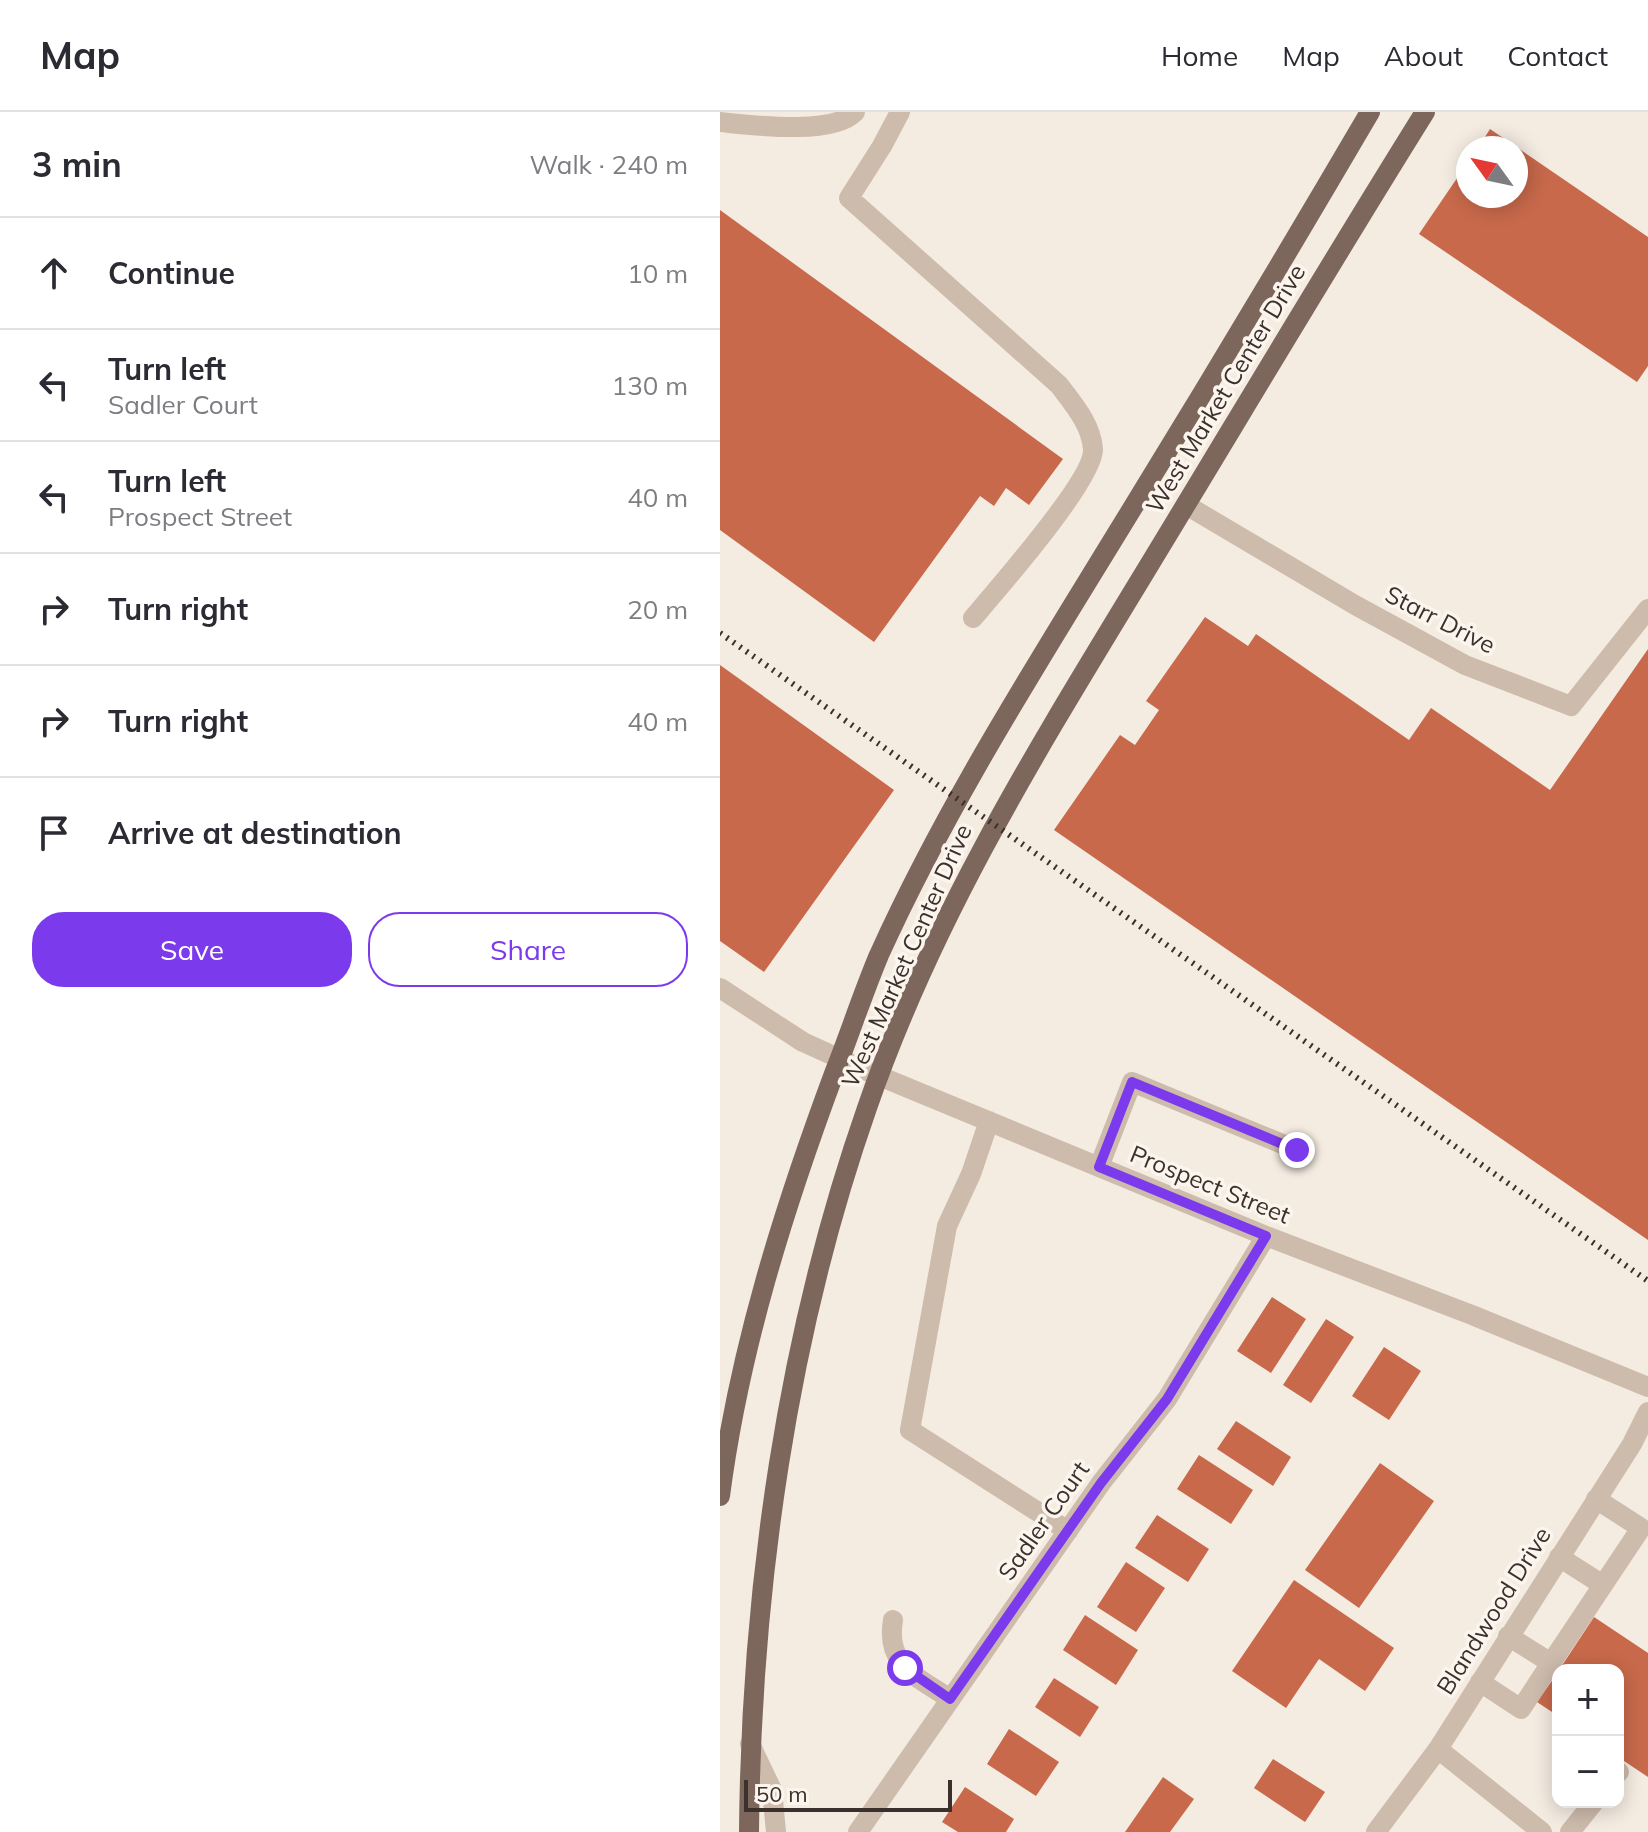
<!DOCTYPE html>
<html lang="en">
<head>
<meta charset="utf-8">
<style>
  body { margin:0; font-family:Mulish,sans-serif; background:#f7f7f7; color:#2b2b33 }
  .controls { position:absolute; right:24px; bottom:24px; display:grid; overflow:hidden; border-radius:16px; box-shadow:0 4px 20px #0003 }
  .controls button { width:72px; height:72px; display:grid; place-items:center; padding:0; border:0; border-bottom:2px solid #e1e1e2; background:#fff; color:#2b2b33; font:40px sans-serif }
  .compass { position:absolute; left:736px; top:24px; width:72px; height:72px; border-radius:50%; background:#fff; box-shadow:0 4px 20px #0003; rotate:303deg }
  .scale { position:absolute; left:24px; bottom:20px; width:208px; box-sizing:border-box; padding-left:8px; border:4px solid #3b302b; border-top:0; font-size:22px; line-height:28px; white-space:nowrap; color:#3b302b; -webkit-text-stroke:6px #fbf5ee; paint-order:stroke }
  .stop { position:absolute; width:24px; height:24px; margin:-18px; border:6px solid #7c3aed; border-radius:50%; background:#fff }
  .stop.end { background:#7c3aed; border-color:#fff; box-shadow:0 2px 8px #0008 }
  .list { margin:0; padding:0; list-style:none }
  h2 { display:flex; justify-content:space-between; align-items:center; height:104px; margin:0; padding:0 32px; font-size:34px }
  h2 small { font-size:26px; font-weight:400; color:#7c7c81 }
  .list li { display:grid; grid-template-columns:52px 1fr auto; gap:24px; align-items:center; box-sizing:border-box; height:112px; padding:0 32px; border-top:2px solid #e1e1e2 }
  .list b { display:block; font-size:30px; white-space:nowrap }
  .list p { margin:0; font-size:26px; white-space:nowrap; color:#7c7c81 }
  .list em { font-size:26px; font-style:normal; color:#7c7c81 }
  .actions { display:flex; gap:16px; padding:24px 32px }
  .actions a { flex:1; padding:18px 0; border:2px solid #7c3aed; border-radius:32px; text-align:center; font-size:28px; color:#7c3aed }
  .actions .main { background:#7c3aed; color:#fff }
  .icon { flex:none; width:44px; height:44px; fill:none; stroke:currentColor; stroke-width:2; stroke-linecap:round; stroke-linejoin:round }
  .map { position:relative; flex:none; width:928px; height:1720px; overflow:hidden }
  header { display:flex; align-items:center; gap:48px; box-sizing:border-box; height:112px; padding:0 40px; background:#fff; border-bottom:2px solid #e1e1e2 }
  header strong { font-size:38px }
  nav { display:flex; gap:44px; margin-inline-start:auto; font-size:28px }
  main { display:flex }
  aside { flex:1; background:#fff }
  .map>svg:first-child { display:block }
  .building { fill:#c8694b }
  .lines { fill:none; stroke-linecap:round; stroke-linejoin:round }
  .minor { stroke:#cdbbac; stroke-width:20 }
  .major { stroke:#7d675c; stroke-width:20 }
  .rail { stroke:#3b302b; stroke-width:6; stroke-dasharray:2 6; stroke-linecap:butt }
  .route { stroke:#7c3aed; stroke-width:10 }
  .labels { text-anchor:middle; stroke-width:7; stroke-linejoin:round; paint-order:stroke }
  .street-label { font-size:24px; fill:#3b302b; stroke:#fbf5ee }
</style>
</head>
<body>
<header>
<strong>Map</strong>
<nav><a>Home</a><a>Map</a><a>About</a><a>Contact</a></nav>
</header>
<main>
<aside>
<h2>3 min<small>Walk · 240 m</small></h2>
<ul class="list">
<li><svg class="icon" aria-label="ahead" viewBox="0 0 24 24"><path d="M12 20V5M6 11l6-6 6 6"/></svg><div><b>Continue</b></div><em>10 m</em></li>
<li><svg class="icon" aria-label="left" viewBox="0 0 24 24"><path d="M17 20v-9H6M10 6l-5 5 5 5"/></svg><div><b>Turn left</b><p>Sadler Court</p></div><em>130 m</em></li>
<li><svg class="icon" aria-label="left" viewBox="0 0 24 24"><path d="M17 20v-9H6M10 6l-5 5 5 5"/></svg><div><b>Turn left</b><p>Prospect Street</p></div><em>40 m</em></li>
<li><svg class="icon" aria-label="right" viewBox="0 0 24 24"><path d="M7 20v-9h11M14 6l5 5-5 5"/></svg><div><b>Turn right</b></div><em>20 m</em></li>
<li><svg class="icon" aria-label="right" viewBox="0 0 24 24"><path d="M7 20v-9h11M14 6l5 5-5 5"/></svg><div><b>Turn right</b></div><em>40 m</em></li>
<li><svg class="icon" aria-label="arrive" viewBox="0 0 24 24"><path d="M6 21V4h12l-3 4 3 4H6"/></svg><div><b>Arrive at destination</b></div></li>
</ul>
<div class="actions"><a class="main">Save</a><a>Share</a></div>
</aside>
<div class="map">
<svg width="928" height="1720" viewBox="0 0 928 1720">
  <rect width="100%" height="100%" fill="#f4ebe1"/>
  <!-- building -->
  <path class="building" d="M770 17 928 125V254L917 270 699 122 748 50V84H796V36H758Z
    M0 98 343 347 309 393 286 376 274 394 260 384 154 530 0 418Z
    M485 505 528 534 536 522 689 628 711 596 830 678 928 537V1128L334 718 400 623 415 633 439 598 426 589Z
    M0 553 174 678 44 860 0 829Z
    M552 1185 586 1207 551 1261 517 1239Z
    M606 1207 634 1225 591 1291 563 1273Z
    M664 1235 701 1259 669 1308 632 1284Z
    M516 1309 571 1345 553 1374 497 1337Z
    M479 1343 533 1378 511 1412 457 1377Z
    M660 1351 714 1389 639 1496 585 1458Z
    M437 1403 489 1437 468 1470 415 1436Z
    M406 1450 445 1476 416 1520 377 1495Z
    M574 1468 674 1536 645 1579 599 1547 566 1596 512 1559Z
    M365 1503 418 1538 396 1573 343 1538Z
    M874 1505 928 1541V1665L898 1645V1558H839Z
    M838 1560V1604L817 1590Z
    M334 1566 379 1595 360 1625 315 1595Z
    M289 1617 339 1650 316 1684 267 1652Z
    M553 1647 605 1680 585 1710 534 1676Z
    M443 1665 474 1687 450 1720H405Z
    M245 1675 294 1707 286 1720H238L222 1710Z"/>
  <g class="lines">
    <!-- minor -->
    <path class="minor" d="M180 0 162 34 129 86 339 273C354 293 371 312 373 337 375 366 276 479 253 506
      M0 10C31 13 112 24 135 0
      M466 393 635 493 745 553 851 594 928 497
      M0 876 83 930 147 959 546 1124 752 1203 928 1275
      M269 1009 251 1062 227 1114 190 1318 348 1419
      M379 1055 412 970 577 1038
      M839 1445 883 1473 921 1416 876 1387
      M173 1508C165 1554 198 1565 230 1587
      M788 1524 831 1551 883 1473
      M760 1570 801 1597 831 1551
      M30 1632 52 1678 56 1720
      M718 1637 822 1720
      M898 1661 899 1660
      M138 1720 381 1371 447 1287 546 1124
      M656 1720 718 1637 912 1332 928 1300
      M850 1720 874 1690"/>
    <!-- major -->
    <path class="major" d="M0 1384C19 1238 64 1096 115 959 130 921 143 881 159 843 226 695 314 557 399 418 484 280 568 140 650 0
      M29 1720C31 1479 67 1224 147 996 213 804 320 633 425 460 518 307 610 152 705 0"/>
    <!-- rail -->
    <path class="rail" d="M0 521 928 1169"/>
  </g>
  <g class="lines">
    <!-- route -->
    <path class="route" d="M185 1556 230 1587 381 1371 447 1287 546 1124 379 1055 412 970 577 1038"/>
  </g>
  <g class="labels">
    <!-- street labels -->
    <g class="street-label">
      <text transform="translate(506 277) rotate(-59)" y="8">West Market Center Drive</text>
      <text transform="translate(720 508) rotate(27)" y="8">Starr Drive</text>
      <text transform="translate(187 844) rotate(-66)" y="8">West Market Center Drive</text>
      <text transform="translate(490 1073) rotate(22)" y="8">Prospect Street</text>
      <text transform="translate(324 1409) rotate(-55)" y="8">Sadler Court</text>
      <text transform="translate(774 1499) rotate(-58)" y="8">Blandwood Drive</text>
    </g>
  </g>
</svg>
<div class="controls">
<button>+</button>
<button>−</button>
</div>
<svg class="compass" viewBox="-18 -18 36 36"><path d="M0-13l5 13h-10z" fill="#e53935"/><path d="M0 13l5-13h-10z" fill="#7c7c81"/></svg>
<div class="scale">50 m</div>
<div class="stop" style="left:185px;top:1556px"></div>
<div class="stop end" style="left:577px;top:1038px"></div>
</div>
</main>
</body>
</html>
